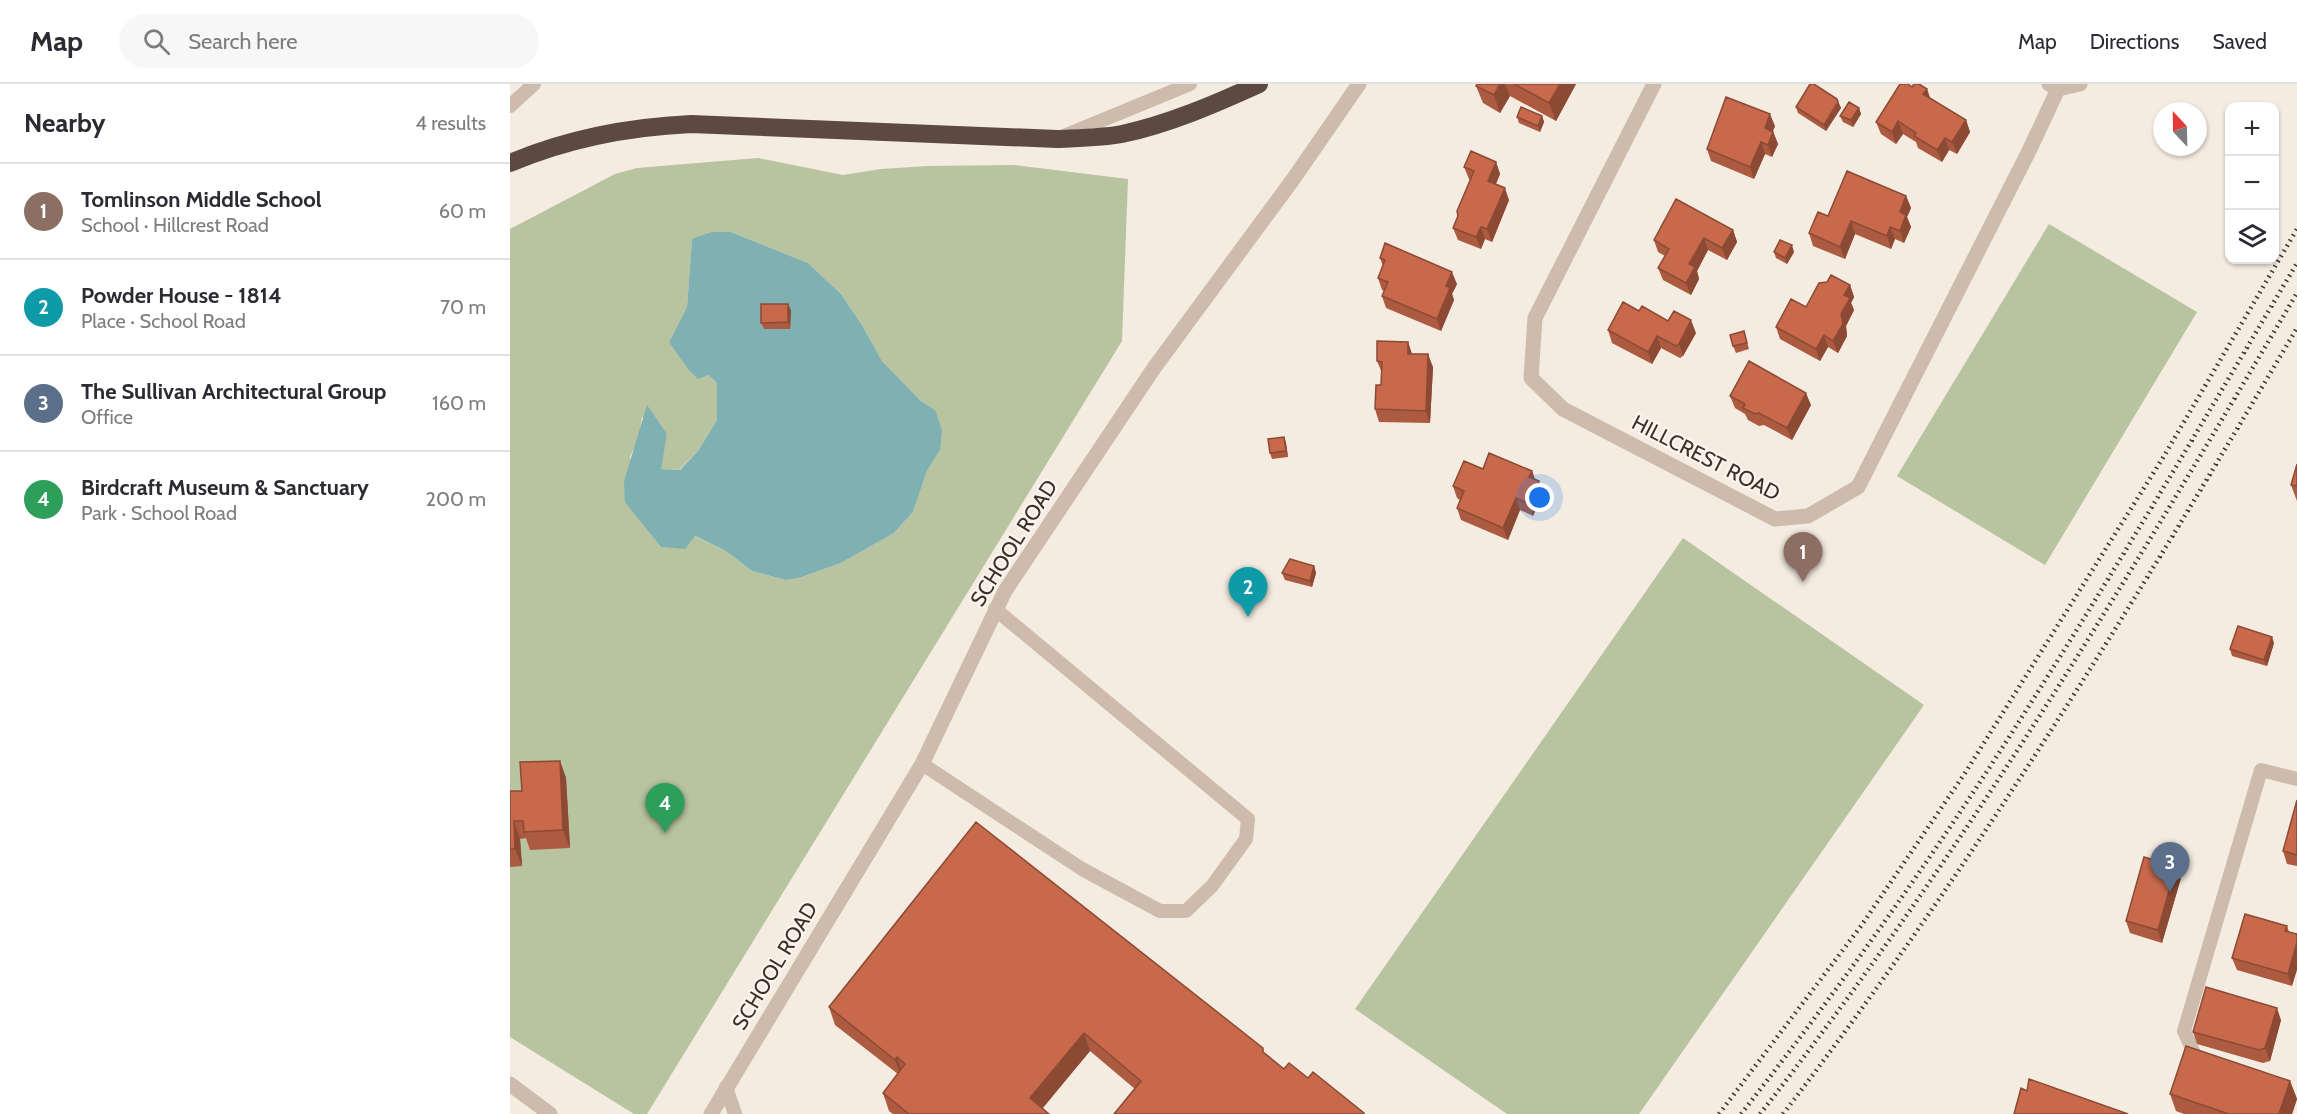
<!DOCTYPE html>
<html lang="en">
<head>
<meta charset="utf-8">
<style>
  body { margin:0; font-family:Cabin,sans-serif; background:#f7f7f7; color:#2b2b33 }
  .controls { position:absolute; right:18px; top:18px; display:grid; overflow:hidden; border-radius:12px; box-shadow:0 2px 4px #0004 }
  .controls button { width:54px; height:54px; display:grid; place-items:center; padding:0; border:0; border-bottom:2px solid #e1e1e2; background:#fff; color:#2b2b33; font:30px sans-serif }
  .compass { position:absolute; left:1643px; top:18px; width:54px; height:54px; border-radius:50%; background:#fff; box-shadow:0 2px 4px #0004; rotate:338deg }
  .you { position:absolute; left:1030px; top:414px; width:21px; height:21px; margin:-15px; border:4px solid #fff; border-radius:50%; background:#1a73e8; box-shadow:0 0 0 9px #1a73e833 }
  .badge { display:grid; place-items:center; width:39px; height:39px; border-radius:50%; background:#1f5a5e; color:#fff; font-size:20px; font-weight:700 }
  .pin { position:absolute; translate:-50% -50px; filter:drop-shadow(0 2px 3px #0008) }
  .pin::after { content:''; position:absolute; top:32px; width:21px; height:18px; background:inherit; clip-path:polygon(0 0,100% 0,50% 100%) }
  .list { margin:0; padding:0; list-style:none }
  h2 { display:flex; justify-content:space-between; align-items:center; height:78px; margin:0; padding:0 24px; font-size:26px }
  h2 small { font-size:20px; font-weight:400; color:#7c7c81 }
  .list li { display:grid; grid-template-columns:39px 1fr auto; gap:18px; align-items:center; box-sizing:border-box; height:96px; padding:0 24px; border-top:2px solid #e1e1e2 }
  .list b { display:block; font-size:22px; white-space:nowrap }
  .list p { margin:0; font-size:20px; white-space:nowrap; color:#7c7c81 }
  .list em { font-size:20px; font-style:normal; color:#7c7c81 }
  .icon { flex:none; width:33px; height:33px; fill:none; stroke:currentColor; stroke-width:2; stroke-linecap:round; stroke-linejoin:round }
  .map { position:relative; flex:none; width:1787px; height:1030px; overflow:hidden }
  header { display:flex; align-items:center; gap:36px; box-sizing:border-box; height:84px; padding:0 30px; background:#fff; border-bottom:2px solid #e1e1e2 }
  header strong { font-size:28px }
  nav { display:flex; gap:33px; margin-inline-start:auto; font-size:21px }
  .search { width:420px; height:54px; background:#f7f7f7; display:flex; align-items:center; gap:15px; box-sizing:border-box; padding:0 21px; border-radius:33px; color:#7c7c81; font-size:22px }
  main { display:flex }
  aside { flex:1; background:#fff }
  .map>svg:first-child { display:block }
  .green { fill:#b8c4a0; fill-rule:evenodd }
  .water { fill:#7fb0b2 }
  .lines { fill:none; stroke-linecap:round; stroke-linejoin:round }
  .service { stroke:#cdbbac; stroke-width:14 }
  .minor { stroke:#cdbbac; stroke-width:15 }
  .tertiary { stroke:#cdbbac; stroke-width:15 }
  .motorway { stroke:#5c4a42; stroke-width:18 }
  .rail { stroke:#3b302b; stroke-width:4.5; stroke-dasharray:1.5 4.5; stroke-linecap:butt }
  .wall { fill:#ac5a40 }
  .shaded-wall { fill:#8c4a34 }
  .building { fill:#c8694b; stroke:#8c4a34; stroke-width:1.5 }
  .labels { text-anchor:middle; stroke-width:4.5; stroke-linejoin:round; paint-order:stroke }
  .street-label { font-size:21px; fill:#3b302b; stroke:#fbf5ee }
</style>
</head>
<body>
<header>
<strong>Map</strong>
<div class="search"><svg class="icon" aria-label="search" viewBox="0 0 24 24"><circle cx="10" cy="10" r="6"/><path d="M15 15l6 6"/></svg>Search here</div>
<nav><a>Map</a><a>Directions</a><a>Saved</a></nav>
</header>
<main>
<aside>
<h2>Nearby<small>4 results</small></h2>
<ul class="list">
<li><span class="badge" style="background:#8d6e63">1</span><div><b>Tomlinson Middle School</b><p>School · Hillcrest Road</p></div><em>60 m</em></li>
<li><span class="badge" style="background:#0f9aa8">2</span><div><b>Powder House - 1814</b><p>Place · School Road</p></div><em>70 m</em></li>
<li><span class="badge" style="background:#5c6f8a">3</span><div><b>The Sullivan Architectural Group</b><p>Office</p></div><em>160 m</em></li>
<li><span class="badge" style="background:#2e9e5b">4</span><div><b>Birdcraft Museum &amp; Sanctuary</b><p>Park · School Road</p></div><em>200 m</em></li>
</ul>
</aside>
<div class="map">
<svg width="1787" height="1030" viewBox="0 0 1787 1030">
  <rect width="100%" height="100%" fill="#f4ebe1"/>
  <!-- green -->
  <path class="green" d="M248 74 333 91 371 85 417 82 503 81 618 95 612 257 137 1030H124L0 953V145L105 90 127 84ZM201 148H221L298 179 331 210 352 241 372 277 411 317 425 326 430 366 417 387 403 428 384 449 331 479 289 494 276 496 242 487 216 467 184 452 151 463 136 443 120 373 129 353 132 333 157 350 150 385 169 386 188 367 207 336V299L159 258 177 223 182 156Z
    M1539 140 1687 228 1535 481 1387 392Z
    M1173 454 1414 621 1129 1030H997L845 925Z"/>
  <!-- water -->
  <path class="water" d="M201 148H221L298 179 331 210 352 241 372 277 411 317 425 326 432 346 430 366 417 387 403 428 384 449 331 479 289 494 276 496 242 487 216 467 185 452 175 465 151 463 115 418 114 397 137 321 157 350 151 385 170 386 188 367 207 336V299L198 291 188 295 178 285 159 258 177 223 182 155Z"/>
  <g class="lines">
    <!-- service -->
    <path class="service" d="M0 22 24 0
      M554 52 680 0
      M412 680 572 785 650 827H676L702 802 736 755 738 735 485 525
      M1693 976 1686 974 1674 947 1751 686 1787 695
      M216 1003 225 1030"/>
    <!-- minor -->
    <path class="minor" d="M1144 0 1025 234 1021 294 1053 325 1265 435 1298 432 1348 403 1519 67 1548 5 1539 0
      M1548 5 1570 0
      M201 1030 412 680 495 507 644 284 784 94 849 0"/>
    <!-- tertiary -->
    <path class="tertiary" d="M0 1000 40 1030"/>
    <!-- motorway -->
    <path class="motorway" d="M0 79C59 54 118 43 181 40L547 55C569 54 591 54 612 50 659 40 705 20 749 0"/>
    <!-- rail -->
    <path class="rail" d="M1209 1030 1351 842 1455 689 1654 372 1787 145
      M1231 1030C1315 923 1395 812 1470 698 1581 528 1684 353 1787 179
      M1250 1030C1452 772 1621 490 1787 209
      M1273 1030C1464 782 1628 513 1787 244"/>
  </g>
  <!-- wall -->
  <path class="wall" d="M967 0H1066L1046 37 1000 12 990 29 973 19 966 2Z
    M1402 3 1417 5 1420 14 1456 36 1460 48 1447 70 1439 66 1432 78 1408 64 1406 58 1393 50 1386 60 1371 50 1366 38Z
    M1327 15 1331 24 1316 47 1288 29 1286 23Z
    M1349 24 1351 30 1343 43 1333 38 1330 32Z
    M1032 32 1034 38 1030 48 1009 39 1007 33Z
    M1265 42 1263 47 1268 60 1262 73 1255 70 1244 95 1201 77 1197 65Z
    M986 78 990 90 986 100 999 116 982 158 975 155 971 165 948 156 943 144 960 96 959 95 954 83Z
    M1396 112 1401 124 1397 133 1401 143 1394 159 1385 155 1381 165 1345 150 1335 175 1303 162 1299 149 1318 132Z
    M1223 146 1227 158 1217 176 1198 166 1187 187 1189 195 1181 211 1153 196 1148 184 1155 172 1148 168 1144 156Z
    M1264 168H1284L1277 180 1266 174Z
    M870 174 947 200 942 210 944 216 931 247 876 224 872 212 874 207 872 206 868 194 873 182Z
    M1340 201 1344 213 1341 219 1344 226 1336 242 1337 252 1328 269 1318 263 1310 277 1270 255 1266 243 1296 223Z
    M281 226 280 245H254L251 239Z
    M1129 227 1158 237 1186 249 1173 272 1170 274 1151 264 1142 280 1102 259 1098 246Z
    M1234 247 1239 265 1226 269 1223 262Z
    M898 258 902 270 923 283 920 339 869 338 865 325 871 301 872 289 867 277Z
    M1220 312 1301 321 1282 356 1254 341 1249 342 1238 336 1235 330 1225 324Z
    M774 353 776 359 778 373 762 375 760 369Z
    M1787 380V417L1781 401Z
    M973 385 1022 387 1025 395 1033 409 1023 432 1010 426 998 456 951 436 947 424 950 416 947 414 943 402Z
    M804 482 806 489 802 503 775 496 772 489Z
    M1764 559 1757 582 1722 572 1720 565Z
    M50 677 56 694 60 764 20 766 16 754 10 755 12 782 0 783V707H12Z
    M1787 716V782L1777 780 1773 767Z
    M466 738 774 985 798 994 854 1029 855 1030H604L625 1005 580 967 532 1024 539 1030H383L379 1027 373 1009 388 990 325 941 319 923Z
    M1671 794 1652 859 1620 849 1616 837Z
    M1777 842 1779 848 1782 902 1727 886 1722 874Z
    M1771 936 1760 977 1753 979 1687 960 1683 948Z
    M1780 997 1787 1015 1782 1030H1674L1666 1027 1660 1010Z"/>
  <!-- shaded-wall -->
  <path class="shaded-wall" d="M990 0H995L1000 12 990 29 984 11Z
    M1050 0H1066L1046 37 1039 19Z
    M1417 5 1421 17 1413 10Z
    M1328 18 1331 24 1316 47 1314 41Z
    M1349 24 1351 30 1343 43 1341 36Z
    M1260 30 1265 42 1259 56 1255 44Z
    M1032 32 1034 38 1030 48 1028 42Z
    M1456 36 1460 48 1447 70 1442 58Z
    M1388 37 1393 50 1386 60 1382 48Z
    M1263 48 1268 60 1262 73 1258 61Z
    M1435 54 1439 66 1432 78 1427 66Z
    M1251 58 1255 70 1244 95 1240 83Z
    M986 78 990 90 982 109 978 97Z
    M995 104 999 116 982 158 977 145Z
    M1396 112 1401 124 1397 133 1401 143 1394 159 1390 147V128Z
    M1341 137 1345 150 1335 175 1330 163Z
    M971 143 975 155 971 165 966 153Z
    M1380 143 1385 155 1381 165 1377 152Z
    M1223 146 1227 158 1217 176 1212 164Z
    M1194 154 1198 166 1187 187 1189 195 1181 211 1176 199 1179 180Z
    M1282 161 1284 168 1277 180 1275 174Z
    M942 188 947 200 942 210 944 216 931 247 927 235 936 202Z
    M1340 201 1344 213 1341 219 1344 226 1336 242 1337 252 1328 269 1323 257 1331 230 1334 211Z
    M278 220 281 226 280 245 278 238Z
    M1181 236 1186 249 1173 272 1169 260Z
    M1314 251 1318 263 1310 277 1306 265Z
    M1147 252 1151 264 1142 280 1138 268Z
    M898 258 902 270H898Z
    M918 270 923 283 920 339 916 327Z
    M1296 309 1301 321 1282 356 1277 344Z
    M774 353 776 359 778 373 776 367Z
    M1022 387 1026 399 1019 393Z
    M1029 397 1033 409 1023 432 1019 420Z
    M1006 414 1010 426 998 456 993 444Z
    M804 482 806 489 802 503 800 497Z
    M1762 553 1764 559 1757 582 1754 576Z
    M50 677 56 694 60 764 53 746Z
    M4 737 10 755 12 782 5 765Z
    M1666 782 1671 794 1652 859 1648 846Z
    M1787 858V886L1782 902 1778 890Z
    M1767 924 1771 936 1760 977 1755 964Z
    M574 949 580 967 528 1030 520 1014Z
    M387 973 393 991 392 993 385 976Z
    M1780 997 1787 1015 1782 1030H1769Z"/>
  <!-- building -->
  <path class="building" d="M967 0H990L984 11 966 2Z
    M1004 0H1050L1039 19Z
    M1300 0H1304L1327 15 1328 18 1314 41 1286 23Z
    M1390 0H1398L1402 3 1404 0H1409L1417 5 1413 10 1456 36 1442 58 1435 54 1427 66 1404 52 1406 49 1388 37 1382 48 1366 38Z
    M1216 13 1260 30 1255 44 1263 48 1258 61 1251 58 1240 83 1197 65Z
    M1339 18 1349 24 1341 36 1330 32Z
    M1011 23 1032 32 1028 42 1007 33Z
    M961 67 986 78 978 97 995 104 977 145 971 143 966 153 943 144 948 132 947 127 964 87 954 83Z
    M1337 87 1396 112 1390 128 1396 131 1390 147 1380 143 1377 152 1341 137 1330 163 1299 149 1308 128 1318 132Z
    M1166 115 1223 146 1212 164 1194 154 1179 180 1185 183 1176 199 1148 184 1159 165 1144 156Z
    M1270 156 1282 161 1275 174 1264 168Z
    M875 159 942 188 936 202 940 204 927 235 872 212 878 198 868 194 875 176 870 174Z
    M1321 191 1340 201 1334 211 1340 214 1331 230 1333 240 1323 257 1314 251 1306 265 1266 243 1281 215 1296 223 1309 199 1317 198Z
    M1113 218 1129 227 1132 222 1158 237 1164 227 1181 236 1169 260 1166 262 1147 252 1138 268 1098 246Z
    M251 220H278V238L251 239Z
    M1234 247 1237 259 1223 262 1220 251Z
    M867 257 898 258V270H918L916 327 865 325 866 301H871L872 278 867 277Z
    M1239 277 1296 309 1277 344 1249 329 1245 330 1233 324 1235 320 1220 312Z
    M774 353 776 367 760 369 758 355Z
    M979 369 1022 387 1019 393 1029 397 1019 420 1006 414 993 444 947 424 954 407 943 402 954 377 973 385Z
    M1787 380V402L1781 401Z
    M780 475 804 482 800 497 772 489Z
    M1728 542 1762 553 1754 576 1720 565Z
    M50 677 53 746 14 748 13 737H4L5 765H0V707H12L10 678Z
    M1787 716V771L1773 767Z
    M466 738 753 964V968L774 985 779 979 798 994 803 988 854 1029 853 1030H604L631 997 574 949 520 1014 539 1030H399L373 1009 395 980 387 973 385 976 319 923Z
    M1634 773 1666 782 1648 846 1616 837Z
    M1735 830 1777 842 1775 847 1787 850V858L1778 890 1722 874Z
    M1696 903 1767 924 1755 964 1749 966 1683 948Z
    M1676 962 1780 997 1769 1030H1719L1660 1010Z
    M1519 995 1618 1030H1504L1511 1004 1517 1007Z"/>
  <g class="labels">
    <!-- street labels -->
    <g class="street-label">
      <text transform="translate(1196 374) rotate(27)" y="7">HILLCREST ROAD</text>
      <text transform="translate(504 459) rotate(-58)" y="7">SCHOOL ROAD</text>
      <text transform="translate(265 882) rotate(-59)" y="7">SCHOOL ROAD</text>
    </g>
  </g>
</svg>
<div class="controls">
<button>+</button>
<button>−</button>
<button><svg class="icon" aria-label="layers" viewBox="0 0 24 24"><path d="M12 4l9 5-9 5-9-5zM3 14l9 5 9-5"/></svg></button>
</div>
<svg class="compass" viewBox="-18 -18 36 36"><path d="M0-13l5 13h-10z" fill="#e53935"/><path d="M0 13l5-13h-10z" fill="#7c7c81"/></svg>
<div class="you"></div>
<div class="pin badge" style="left:1293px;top:498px;background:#8d6e63">1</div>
<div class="pin badge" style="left:738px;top:533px;background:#0f9aa8">2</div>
<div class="pin badge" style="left:1660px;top:808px;background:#5c6f8a">3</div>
<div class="pin badge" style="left:155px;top:749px;background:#2e9e5b">4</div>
</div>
</main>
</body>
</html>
